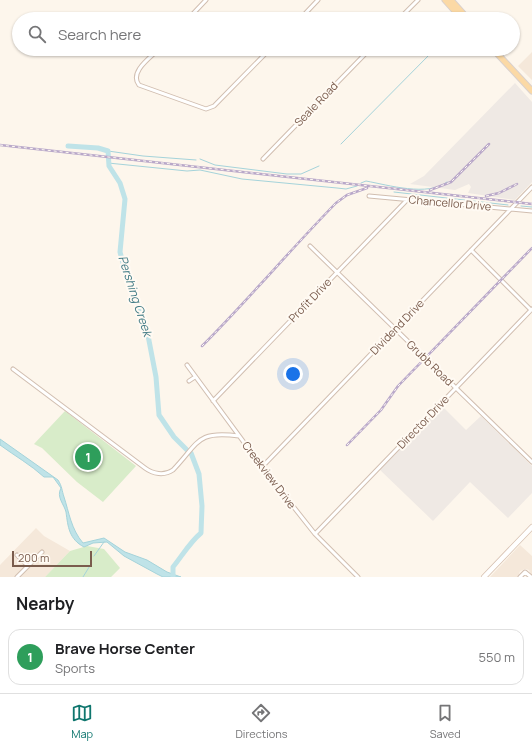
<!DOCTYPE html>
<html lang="en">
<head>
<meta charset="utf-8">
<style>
  body { margin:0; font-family:Manrope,sans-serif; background:#f2f2f2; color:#202124 }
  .scale { position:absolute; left:12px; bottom:10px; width:80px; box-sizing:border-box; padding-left:4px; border:2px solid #7a5c4d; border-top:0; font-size:11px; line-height:14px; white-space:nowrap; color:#7a5c4d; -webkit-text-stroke:3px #fffaf3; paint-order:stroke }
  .you { position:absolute; left:293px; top:374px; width:14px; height:14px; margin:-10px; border:3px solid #fff; border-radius:50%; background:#1a73e8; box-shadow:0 0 0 6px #1a73e833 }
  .badge { display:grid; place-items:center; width:26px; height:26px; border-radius:50%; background:#0f766e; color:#fff; font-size:13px; font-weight:700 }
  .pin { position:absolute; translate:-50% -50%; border:2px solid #fff; box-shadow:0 1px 4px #0006 }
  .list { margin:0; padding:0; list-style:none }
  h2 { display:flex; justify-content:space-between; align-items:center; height:52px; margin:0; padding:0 16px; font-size:17px }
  h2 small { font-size:13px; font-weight:400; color:#757577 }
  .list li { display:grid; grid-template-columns:26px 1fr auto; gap:12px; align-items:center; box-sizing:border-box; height:56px; margin:0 8px 8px; padding:0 8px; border:1px solid #e0e0e0; border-radius:12px }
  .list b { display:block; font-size:15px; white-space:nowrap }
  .list p { margin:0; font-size:13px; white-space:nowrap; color:#757577 }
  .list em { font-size:13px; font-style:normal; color:#757577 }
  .icon { flex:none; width:22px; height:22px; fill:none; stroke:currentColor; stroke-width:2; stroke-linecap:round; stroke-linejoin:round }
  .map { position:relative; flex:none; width:532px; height:577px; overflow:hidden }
  .search { position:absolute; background:#fff; box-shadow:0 1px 3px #0004; left:12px; right:12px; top:12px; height:44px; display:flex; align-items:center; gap:10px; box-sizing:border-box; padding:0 14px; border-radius:22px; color:#757577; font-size:15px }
  .sheet { height:116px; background:#fff }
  nav { display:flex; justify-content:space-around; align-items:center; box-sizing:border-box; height:56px; border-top:1px solid #e0e0e0; background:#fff; font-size:11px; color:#757577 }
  nav a { display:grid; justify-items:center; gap:2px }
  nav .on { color:#0f766e }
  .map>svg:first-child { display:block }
  .residential { fill:#f5e8da }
  .industrial { fill:#efe9e4 }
  .green { fill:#d8ecc9 }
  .water { fill:#bfe3e8; stroke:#a5d3da }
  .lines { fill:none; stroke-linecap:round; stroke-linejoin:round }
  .stream { stroke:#a5d3da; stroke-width:1 }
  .river { stroke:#bfe3e8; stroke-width:5 }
  .street-casing { stroke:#d1beb0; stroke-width:5 }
  .secondary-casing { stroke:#d6c0b0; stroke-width:6 }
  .primary-casing { stroke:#dad1cd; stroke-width:7 }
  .street { stroke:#fff; stroke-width:3 }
  .secondary { stroke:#fff; stroke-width:4.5 }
  .primary { stroke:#fbd9a5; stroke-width:5 }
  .rail-casing { stroke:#b9a8c9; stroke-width:2.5 }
  .rail { stroke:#fffaf3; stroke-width:1; stroke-dasharray:3; stroke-linecap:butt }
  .labels { text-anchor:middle; stroke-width:4; stroke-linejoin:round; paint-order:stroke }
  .street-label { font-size:11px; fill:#7a5c4d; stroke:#fffaf3 }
  .water-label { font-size:12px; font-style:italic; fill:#437c86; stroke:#fffaf3 }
</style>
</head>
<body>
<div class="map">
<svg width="532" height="577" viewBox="0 0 532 577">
  <rect width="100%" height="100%" fill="#fdf6ec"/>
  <!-- residential -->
  <path class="residential" d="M532 52V80L518 66Z
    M36 528 44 536 70 551 45 577H0V565Z
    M520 545 532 556V577L529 570 525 569 520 571 518 577H490Z"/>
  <!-- industrial -->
  <path class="industrial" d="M515 83 532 102V182L515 200 468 193 471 187 469 184 455 190 410 184 424 176Z
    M442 406 466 430 481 416 532 466V493L508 518 470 482 433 521 379 469Z"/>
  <!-- green -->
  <path class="green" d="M65 411 136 466 103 502 77 482 42 448 34 444Z
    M87 546 104 549 120 568 111 577H45L70 551Z"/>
  <!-- water -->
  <path class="water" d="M0 439 58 480C62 486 62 491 64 497 69 512 71 529 83 543L104 538 125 552 147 560 167 572 181 577H163L157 574 124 556 107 542 93 543 84 547C69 539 68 527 66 512 64 504 56 497 61 488L53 477H44C31 465 15 456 0 445Z"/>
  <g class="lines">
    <!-- stream -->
    <path class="stream" d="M341 144 434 50
      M108 151 143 156 196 160
      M200 159 215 165 287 174H301L319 166
      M108 163 187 171 200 170 242 179 337 188 346 189 357 186
      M361 183 366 181C388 185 428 197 447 182
      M394 192 508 205
      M521 206 532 207
      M94 556 104 542
      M83 577 91 564"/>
    <!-- river -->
    <path class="river" d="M68 146 98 148 108 151 109 166 120 183 125 199 120 252 127 278 146 325 156 377 159 415 174 437 187 450
      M173 577V567C182 556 190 542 201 533L202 506 199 474 191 453"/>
    <defs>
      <path id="street" d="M188 19 206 0
        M300 19 318 0
        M399 19 418 0
        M159 49C150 58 129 72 139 85L206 109 214 106 270 49
        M263 159 370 49
        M369 196 532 211
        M310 246 532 462
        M471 250 531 310
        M187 365 262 467 315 534 358 577
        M13 369 145 468C153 474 164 476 173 470 199 443 196 430 239 436
        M189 381 195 377
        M213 401 407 200
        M262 467 532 187
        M315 534 532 309
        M17 555 28 566
        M17 577 42 552
        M520 577 525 572 531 577"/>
      <path id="secondary" d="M484 577 532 527"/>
      <path id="primary" d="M445 0 462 19
        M451 0 468 19
        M493 49 532 91"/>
    </defs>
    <!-- street casing -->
    <use href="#street" class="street-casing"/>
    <!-- secondary casing -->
    <use href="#secondary" class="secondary-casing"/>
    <!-- primary casing -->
    <use href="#primary" class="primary-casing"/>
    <!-- street -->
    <use href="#street" class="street"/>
    <!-- secondary -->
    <use href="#secondary" class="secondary"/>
    <!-- primary -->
    <use href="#primary" class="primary"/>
    <defs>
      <path id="rail" d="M0 145 532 204
        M430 190 451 182 489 144
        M486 196 499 193 517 184
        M202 346C248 300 290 250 336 203L347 195 367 188
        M347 445 381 410 398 386 532 248"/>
    </defs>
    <!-- rail casing -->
    <use href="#rail" class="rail-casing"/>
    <!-- rail -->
    <use href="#rail" class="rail"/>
  </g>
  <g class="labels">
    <!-- street labels -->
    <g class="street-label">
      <text transform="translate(316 104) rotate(-46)" y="4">Seale Road</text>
      <text transform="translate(450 203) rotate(5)" y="4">Chancellor Drive</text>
      <text transform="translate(310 300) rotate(-46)" y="4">Profit Drive</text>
      <text transform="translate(397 327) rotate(-46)" y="4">Dividend Drive</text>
      <text transform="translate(430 363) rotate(44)" y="4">Grubb Road</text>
      <text transform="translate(423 422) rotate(-46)" y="4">Director Drive</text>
      <text transform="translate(269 475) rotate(53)" y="4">Creekview Drive</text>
    </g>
    <!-- water labels -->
    <g class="water-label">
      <text transform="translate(135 296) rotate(72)" y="4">Pershing Creek</text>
    </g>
  </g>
</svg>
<div class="scale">200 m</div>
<div class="you"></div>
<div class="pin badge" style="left:88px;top:457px;background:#2e9e5b">1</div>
<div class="search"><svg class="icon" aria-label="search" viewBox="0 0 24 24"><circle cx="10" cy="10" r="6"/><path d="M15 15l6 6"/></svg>Search here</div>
</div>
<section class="sheet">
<h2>Nearby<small></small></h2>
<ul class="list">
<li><span class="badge" style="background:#2e9e5b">1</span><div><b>Brave Horse Center</b><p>Sports</p></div><em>550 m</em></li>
</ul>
</section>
<nav>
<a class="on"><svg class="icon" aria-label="map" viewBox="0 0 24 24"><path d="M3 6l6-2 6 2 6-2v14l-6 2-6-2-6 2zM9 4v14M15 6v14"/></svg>Map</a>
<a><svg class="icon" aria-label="directions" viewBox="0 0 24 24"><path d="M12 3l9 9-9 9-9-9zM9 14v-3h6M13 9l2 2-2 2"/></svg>Directions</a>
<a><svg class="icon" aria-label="saved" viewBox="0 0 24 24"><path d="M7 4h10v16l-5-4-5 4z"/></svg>Saved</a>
</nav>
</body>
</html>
